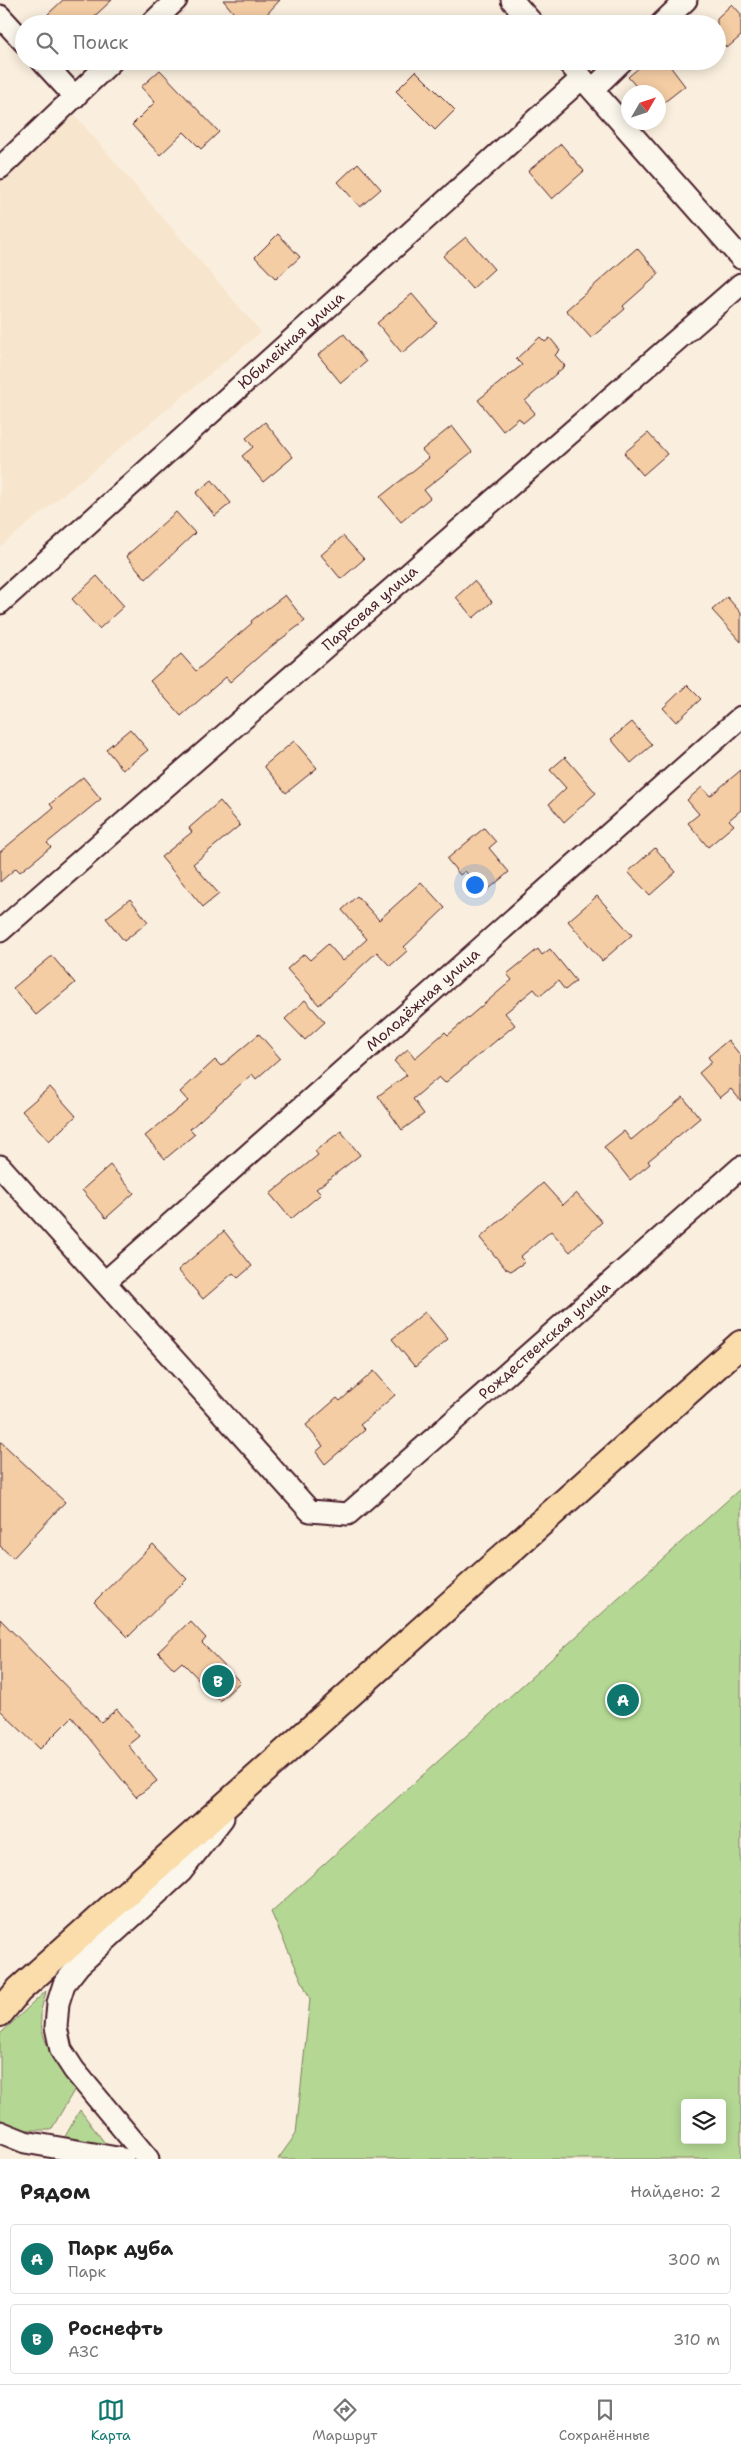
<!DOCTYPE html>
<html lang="ru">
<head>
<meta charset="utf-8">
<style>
  body { margin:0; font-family:"Shantell Sans",sans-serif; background:#f2f2f2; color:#222 }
  .controls { position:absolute; right:15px; bottom:15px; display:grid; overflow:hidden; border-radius:5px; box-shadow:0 2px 12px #0003 }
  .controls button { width:45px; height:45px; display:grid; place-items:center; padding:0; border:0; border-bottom:1px solid #e0e0e0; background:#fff; color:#222; font:25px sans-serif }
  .compass { position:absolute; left:621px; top:85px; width:45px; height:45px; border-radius:50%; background:#fff; box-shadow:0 2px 12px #0003; rotate:51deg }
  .you { position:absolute; left:474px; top:884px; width:18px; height:18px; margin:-12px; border:4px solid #fff; border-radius:50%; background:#1a73e8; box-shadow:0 0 0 8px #1a73e833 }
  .badge { display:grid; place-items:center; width:32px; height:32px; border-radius:50%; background:#0f766e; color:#fff; font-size:16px; font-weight:700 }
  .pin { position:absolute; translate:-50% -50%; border:2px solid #fff; box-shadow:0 1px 5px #0006 }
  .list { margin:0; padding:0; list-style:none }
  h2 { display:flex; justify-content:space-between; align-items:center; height:65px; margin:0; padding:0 20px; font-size:21px }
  h2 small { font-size:16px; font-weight:400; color:#767676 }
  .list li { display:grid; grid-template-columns:32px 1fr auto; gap:15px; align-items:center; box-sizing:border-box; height:70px; margin:0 10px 10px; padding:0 10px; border:1px solid #e0e0e0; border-radius:5px }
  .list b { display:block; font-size:19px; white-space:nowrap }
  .list p { margin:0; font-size:16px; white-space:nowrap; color:#767676 }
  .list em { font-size:16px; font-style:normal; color:#767676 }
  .icon { flex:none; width:28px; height:28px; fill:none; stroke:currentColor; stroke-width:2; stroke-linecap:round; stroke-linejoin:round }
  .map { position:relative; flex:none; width:741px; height:2159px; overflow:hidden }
  .search { position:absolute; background:#fff; box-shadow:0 2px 12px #0003; left:15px; right:15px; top:15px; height:55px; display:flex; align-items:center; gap:12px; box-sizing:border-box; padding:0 18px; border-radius:28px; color:#767676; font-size:19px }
  .sheet { height:225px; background:#fff }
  nav { display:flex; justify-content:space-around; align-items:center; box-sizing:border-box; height:70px; border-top:1px solid #e0e0e0; background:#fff; font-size:14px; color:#767676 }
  nav a { display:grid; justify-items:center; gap:2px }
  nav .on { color:#0f766e }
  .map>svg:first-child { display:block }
  .built { fill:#f8e5cd }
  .green { fill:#b4d894; stroke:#7f7c60; fill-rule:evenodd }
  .building { fill:#f4cda4; stroke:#4a1f2b }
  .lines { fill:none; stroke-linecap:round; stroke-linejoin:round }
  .minor-casing { stroke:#4a1f2b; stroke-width:25 }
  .major-casing { stroke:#4a1f2b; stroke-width:30 }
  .minor { stroke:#fbf7ec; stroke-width:21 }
  .major { stroke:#faddab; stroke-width:26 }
  .labels { text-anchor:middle; stroke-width:4; stroke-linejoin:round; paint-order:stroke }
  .street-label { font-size:15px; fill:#4a1f2b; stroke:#fbf7ec }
</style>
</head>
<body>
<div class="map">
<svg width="741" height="2159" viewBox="0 0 741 2159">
  <rect width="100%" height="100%" fill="#faefde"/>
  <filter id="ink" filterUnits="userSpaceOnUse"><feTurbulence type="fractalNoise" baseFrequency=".02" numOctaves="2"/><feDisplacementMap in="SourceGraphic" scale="10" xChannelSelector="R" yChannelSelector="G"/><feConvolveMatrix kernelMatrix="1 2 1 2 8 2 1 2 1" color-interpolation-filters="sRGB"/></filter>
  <g filter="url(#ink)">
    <!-- built -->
    <path class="built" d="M75 115 261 332 0 547V180Z"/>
    <!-- green -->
    <path class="green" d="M741 1488V2159H278L296 2134 310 1999 271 1912ZM685 2103H722V2140H685Z
      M46 1991C45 1998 41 2006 41 2014 39 2043 60 2066 76 2087L51 2130C33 2130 16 2131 0 2124V2034Z
      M80 2110 110 2150 62 2142Z"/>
    <!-- building -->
    <path class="building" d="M63 0H112L86 24H57L48 14Z
      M223 0H280L265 16 272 24H220L233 12Z
      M732 4 741 14V36L727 48 717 37V18Z
      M647 61H666L685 86 658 107V92H641L628 77Z
      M160 70 219 132 201 149 184 132 160 155 132 125 155 102 141 87Z
      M416 71 455 110 435 130 396 91Z
      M561 144 584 171 552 199 528 171Z
      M358 163 381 189 360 207 338 182Z
      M278 234 300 257 276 279 255 257Z
      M466 237 494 269 472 289 443 256Z
      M637 248 659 274 623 306 625 309 591 338 566 310Z
      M412 294 437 323 402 353 377 323Z
      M344 334 366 362 341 383 318 355Z
      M540 337 545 342 550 338 560 350 555 355 565 366 525 401 535 413 523 423 519 418 503 431 478 400 522 365 516 359Z
      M265 422 293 457 263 482 242 456 253 447 246 438Z
      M452 426 472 452 424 490 430 498 401 522 380 497 429 458 422 450Z
      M648 433 667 454 643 475 624 453Z
      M212 480 231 503 215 516 196 493Z
      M176 512 195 533 146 579 126 556Z
      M343 536 364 559 341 579 321 555Z
      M97 576 124 606 99 629 72 599Z
      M474 581 492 602 473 618 456 597Z
      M285 595 305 621 264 652 230 682 226 677 181 716 150 681 181 654 196 671 252 623 251 621Z
      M727 597 741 613V642L712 610Z
      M687 685 701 699 676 722 663 708Z
      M632 722 652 745 631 763 611 739Z
      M130 729 148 750 123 770 106 749Z
      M294 741 317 768 286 793 264 766Z
      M565 757 596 793 564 822 549 804 566 788 550 770Z
      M741 770V810L729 820 734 825 708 847 688 823 699 814 687 800 702 787 710 796Z
      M83 777 101 799 47 843 51 847 20 872 16 868 0 882V852L53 808 50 804Z
      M220 801 240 825 193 864 219 894 203 907 161 857 192 832 189 828Z
      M484 828 496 842 489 848 509 872 484 893 465 871 460 875 447 859Z
      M655 848 676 872 650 895 628 872Z
      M421 882 445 908 404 947 407 951 390 966 377 952 319 1005 287 969 304 954 310 960 328 944 343 961 367 939 342 910 357 896 379 920Z
      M597 896 632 935 602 961 568 921Z
      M130 899 148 922 124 941 106 918Z
      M538 949 542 955 550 949 576 981 565 990 558 981 540 996 534 989 505 1013 515 1025 445 1083 439 1077 413 1099 424 1114 402 1130 378 1096 407 1075 394 1061 408 1049 415 1058 445 1032 448 1035 512 980 507 974Z
      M52 956 75 983 36 1015 13 988Z
      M305 1000 325 1022 305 1040 285 1019Z
      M259 1034 280 1058 256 1079 252 1074 190 1129 195 1134 165 1159 145 1136 188 1101 180 1092 215 1060 221 1066Z
      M728 1040 741 1056V1101L731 1089 720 1098 699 1073 712 1062 708 1057Z
      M50 1087 76 1116 49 1141 22 1111Z
      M683 1097 700 1118 648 1161 650 1164 630 1180 604 1147 624 1131 631 1140Z
      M341 1131 360 1155 316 1189 321 1194 291 1219 270 1194 318 1155 315 1151Z
      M110 1165 134 1193 106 1218 82 1190Z
      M543 1183 563 1205 576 1193 602 1222 570 1252 551 1231 520 1257 525 1262 511 1271 505 1268 480 1238Z
      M224 1231 252 1266 238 1278 233 1273 203 1299 178 1270Z
      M425 1312 448 1339 415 1367 392 1339Z
      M374 1371 395 1395 360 1425 365 1430 325 1464 316 1452 323 1446 306 1425 337 1398 340 1401Z
      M0 1441 65 1502 13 1558 0 1546Z
      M153 1544 187 1579 128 1637 94 1602Z
      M0 1619 101 1722 117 1709 139 1736 128 1745 157 1781 136 1797 72 1717 40 1749 0 1710Z
      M190 1621 206 1638 202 1643 240 1682 220 1701 182 1662 174 1669 158 1652Z"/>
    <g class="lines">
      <defs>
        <g id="minor">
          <path d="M512 0 533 24"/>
          <path d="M0 16 24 42"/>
          <path d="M151 24 176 0"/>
          <path d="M661 24 686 0"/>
          <path d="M42 61 75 97"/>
          <path d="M567 61 741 258"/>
          <path d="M593 89 622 61"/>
          <path d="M0 168 112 61"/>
          <path id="s1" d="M0 603 582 78"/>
          <path id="s2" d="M0 931 741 284"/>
          <path id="s3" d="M0 1166 310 1511 348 1514 741 1167"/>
          <path id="s4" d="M105 1282 741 717"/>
          <path d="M0 2132 25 2142 123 2159"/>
          <path d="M148 2159 74 2070 61 2050 56 2027 58 2003 64 1984 79 1965 181 1872 223 1818"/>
        </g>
        <path id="major" d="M0 2013 19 1990 741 1344"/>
      </defs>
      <!-- minor casing -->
      <use href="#minor" class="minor-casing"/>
      <!-- major casing -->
      <use href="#major" class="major-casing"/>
      <!-- minor -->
      <use href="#minor" class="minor"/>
      <!-- major -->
      <use href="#major" class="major"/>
    </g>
  </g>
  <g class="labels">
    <!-- street labels -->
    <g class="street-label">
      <text dy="5" stroke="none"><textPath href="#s1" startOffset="392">Юбилейная улица</textPath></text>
      <text dy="5" stroke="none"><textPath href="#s2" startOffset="491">Парковая улица</textPath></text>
      <text dy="5" stroke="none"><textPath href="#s4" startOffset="425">Молодёжная улица</textPath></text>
      <text dy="5" stroke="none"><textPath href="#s3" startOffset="764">Рождественская улица</textPath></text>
    </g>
  </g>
</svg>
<div class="controls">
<button><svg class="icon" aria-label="layers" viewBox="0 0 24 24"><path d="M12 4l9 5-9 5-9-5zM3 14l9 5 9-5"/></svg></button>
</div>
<svg class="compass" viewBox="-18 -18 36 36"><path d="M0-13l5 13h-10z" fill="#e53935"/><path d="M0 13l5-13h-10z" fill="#767676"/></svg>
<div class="you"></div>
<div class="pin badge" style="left:623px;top:1700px">A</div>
<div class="pin badge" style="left:218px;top:1681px">B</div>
<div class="search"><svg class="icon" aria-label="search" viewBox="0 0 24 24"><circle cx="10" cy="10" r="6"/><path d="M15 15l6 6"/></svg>Поиск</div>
</div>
<section class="sheet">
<h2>Рядом<small>Найдено: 2</small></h2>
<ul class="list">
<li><span class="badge">A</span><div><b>Парк дуба</b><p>Парк</p></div><em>300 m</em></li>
<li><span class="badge">B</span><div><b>Роснефть</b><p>АЗС</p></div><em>310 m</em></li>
</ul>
</section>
<nav>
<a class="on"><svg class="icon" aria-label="map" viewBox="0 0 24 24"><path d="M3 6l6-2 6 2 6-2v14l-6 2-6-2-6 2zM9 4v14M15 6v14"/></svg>Карта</a>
<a><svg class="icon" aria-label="directions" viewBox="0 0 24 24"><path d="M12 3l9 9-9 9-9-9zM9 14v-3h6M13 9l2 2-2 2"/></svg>Маршрут</a>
<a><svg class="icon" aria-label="saved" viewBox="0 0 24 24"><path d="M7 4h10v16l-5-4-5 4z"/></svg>Сохранённые</a>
</nav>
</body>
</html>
